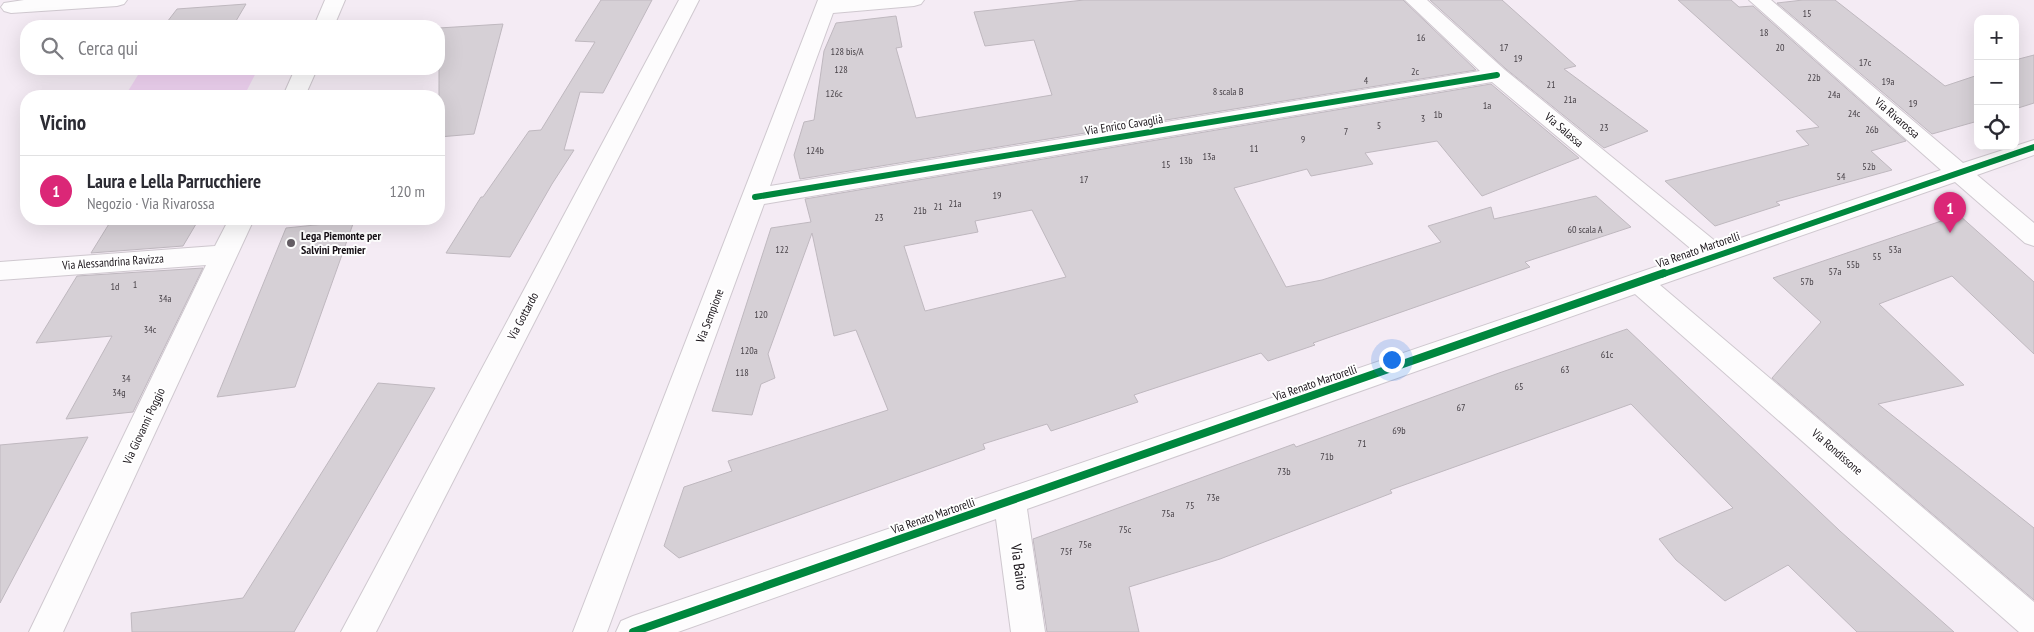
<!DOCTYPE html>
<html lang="it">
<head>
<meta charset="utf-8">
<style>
  body { margin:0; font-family:"PT Sans Narrow",sans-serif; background:#f7f7f7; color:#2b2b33 }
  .controls { position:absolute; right:15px; top:15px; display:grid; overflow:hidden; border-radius:10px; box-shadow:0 5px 20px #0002 }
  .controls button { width:45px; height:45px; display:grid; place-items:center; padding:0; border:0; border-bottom:1px solid #e1e1e2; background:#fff; color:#2b2b33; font:25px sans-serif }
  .you { position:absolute; left:1391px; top:359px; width:18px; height:18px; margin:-12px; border:4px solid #fff; border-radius:50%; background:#1a73e8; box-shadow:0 0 0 8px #1a73e833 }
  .badge { display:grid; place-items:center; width:32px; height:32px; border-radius:50%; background:#db2777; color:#fff; font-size:16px; font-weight:700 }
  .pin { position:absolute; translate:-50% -41px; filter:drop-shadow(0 1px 2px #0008) }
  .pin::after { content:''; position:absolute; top:26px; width:18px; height:15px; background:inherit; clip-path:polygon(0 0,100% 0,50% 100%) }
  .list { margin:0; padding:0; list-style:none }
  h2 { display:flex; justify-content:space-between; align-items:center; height:65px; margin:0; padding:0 20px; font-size:21px }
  h2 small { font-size:16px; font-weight:400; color:#7c7c81 }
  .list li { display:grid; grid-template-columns:32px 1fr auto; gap:15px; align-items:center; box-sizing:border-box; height:70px; padding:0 20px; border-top:1px solid #e1e1e2 }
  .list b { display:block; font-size:19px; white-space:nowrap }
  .list p { margin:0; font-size:16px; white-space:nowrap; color:#7c7c81 }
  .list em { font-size:16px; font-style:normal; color:#7c7c81 }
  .icon { flex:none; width:28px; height:28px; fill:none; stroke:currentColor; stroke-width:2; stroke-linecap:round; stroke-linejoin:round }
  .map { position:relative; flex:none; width:2034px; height:632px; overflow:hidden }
  .search { position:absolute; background:#fff; box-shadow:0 5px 20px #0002; left:20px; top:20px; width:425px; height:55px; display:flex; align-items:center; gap:12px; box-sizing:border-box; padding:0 18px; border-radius:20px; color:#7c7c81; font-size:19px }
  .panel { position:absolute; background:#fff; box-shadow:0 5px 20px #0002; left:20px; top:90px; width:425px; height:135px; border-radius:20px }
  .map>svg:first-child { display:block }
  .green { fill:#f0d3f2 }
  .building { fill:#d6d0d6; stroke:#bfb8bf; fill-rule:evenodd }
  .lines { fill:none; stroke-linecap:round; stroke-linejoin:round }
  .minor-casing { stroke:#cfc8cf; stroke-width:2 }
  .minor { fill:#fdfcfd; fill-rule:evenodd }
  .cycleway-far1-casing { stroke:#fff; stroke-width:9 }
  .cycleway-casing { stroke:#fff; stroke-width:11 }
  .cycleway-far1 { stroke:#00873e; stroke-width:6 }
  .cycleway { stroke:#00873e; stroke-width:8 }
  .poi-dot { fill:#655e65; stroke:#fff; stroke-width:2 }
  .labels { text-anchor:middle; stroke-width:4; stroke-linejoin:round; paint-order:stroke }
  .number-label { font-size:10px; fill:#484248 }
  .street-label { font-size:12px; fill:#181218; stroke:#fff }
  .poi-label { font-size:12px; font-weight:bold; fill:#181218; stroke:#fff; text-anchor:start }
  .near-street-label { font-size:15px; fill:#181218; stroke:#fff }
</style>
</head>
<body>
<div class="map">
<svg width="2034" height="632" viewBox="0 0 2034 632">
  <rect width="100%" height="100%" fill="#f4ebf4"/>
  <!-- green -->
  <path class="green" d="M209 69H258L246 92 195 96H125L138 75Z"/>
  <!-- building -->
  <path class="building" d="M601 0H652L603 93 580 92 564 150H574L552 184 510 257 446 253 481 197H483L529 131 541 130 595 42 575 41Z
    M1084 0H1403L1476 70 800 179 794 155 804 122 814 120 824 51 836 23 896 16 902 47 896 48 916 118 1052 95 1034 40 985 46 974 12Z
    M1430 0H1502L1576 66 1564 69 1648 131 1604 148 1506 69Z
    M1678 0H1731L1739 7 1753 6 1906 141 1871 151 1892 170 1776 202 1780 205 1715 226 1665 181 1809 145 1796 131 1819 127Z
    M1803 0H1835L1945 86 1978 75V121L1932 134 1777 3Z
    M246 4 233 26H164L177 9Z
    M503 24 474 134 439 137V28Z
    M2034 55V103L2015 109V60Z
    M1491 84 1579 158 1482 196 1437 141 1365 153 1373 164 1311 176 1307 169 1234 188 1286 287 1322 280 1441 242 1428 226 1491 207 1494 219 1596 196 1631 227 1525 262 1530 267 1313 343 1315 345 1268 361 1261 353 1134 395 1138 402 1051 431 1047 424 983 444 985 449 679 558 664 546 684 487 732 471 728 461 888 410 856 330 834 336 812 233 768 354 775 378 761 384 752 415 712 411 771 228 811 222 805 199ZM1032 210 1066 277 925 311 904 246 978 232 975 221Z
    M1959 215 2034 282V354L1952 276 1879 304 1964 385 1878 404 2034 528V600L1772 378 1821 322 1773 278Z
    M112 219H199L183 246 91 253Z
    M354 221 295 387 217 397 286 228Z
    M203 268 133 412 66 419 112 336 36 343 77 276Z
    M1627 329 1840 531 1954 632H1857L1788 565 1725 601 1676 560 1659 539 1733 508 1631 404 1390 490 1392 493 1220 559 1129 587 1139 632H1047L1033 539 1294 444 1296 447 1499 373Z
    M378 383 435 388 294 632H132L131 613 243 598Z
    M88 437 0 603V445Z"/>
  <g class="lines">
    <defs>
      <path id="minor" d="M127 0 124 4 117 6 11 13 4 11 1 7 4 3 24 0Z
        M325 0H345L334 26H314Z
        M679 0H699L376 632H341Z
        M818 0H924L921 4 914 6 833 13 770 186 1480 71 1405 0H1427L1505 70 1720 245 1941 170 1749 0H1771L1963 163 2034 140V155L1977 175 2034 223V246L2025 243 1955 182 1660 285 2034 602V632H2019L1635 294 1027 509 1045 632H1011L996 519 678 632H616L621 621 633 616 1696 253 1492 82 764 204 607 632H573Z
        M295 69H317L305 96H283Z
        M229 219H254L63 632H29L206 265 0 280V262L215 246Z"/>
    </defs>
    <!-- minor casing -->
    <use href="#minor" class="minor-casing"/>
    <!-- minor -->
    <use href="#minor" class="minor"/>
    <defs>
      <path id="cycleway-far1" d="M755 197 1497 75
        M1661 275 2034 147"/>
      <path id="cycleway" d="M633 632 1664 273"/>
    </defs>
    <!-- cycleway-far1 casing -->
    <use href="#cycleway-far1" class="cycleway-far1-casing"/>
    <!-- cycleway casing -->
    <use href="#cycleway" class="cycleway-casing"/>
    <!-- cycleway-far1 -->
    <use href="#cycleway-far1" class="cycleway-far1"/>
    <!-- cycleway -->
    <use href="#cycleway" class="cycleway"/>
  </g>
  <!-- markers -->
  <circle class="poi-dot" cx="291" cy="243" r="5"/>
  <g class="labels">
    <!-- number labels -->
    <g class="number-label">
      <text x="1807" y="17">15</text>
      <text x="1764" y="36">18</text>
      <text x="1421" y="41">16</text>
      <text x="1504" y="51">17</text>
      <text x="1780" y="51">20</text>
      <text x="847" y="55">128 bis/A</text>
      <text x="1518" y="62">19</text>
      <text x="1865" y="66">17c</text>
      <text x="841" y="73">128</text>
      <text x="1415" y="75">2c</text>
      <text x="1814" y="81">22b</text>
      <text x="1366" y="84">4</text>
      <text x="1888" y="85">19a</text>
      <text x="1551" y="88">21</text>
      <text x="1228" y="95">8 scala B</text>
      <text x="834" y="97">126c</text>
      <text x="1834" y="98">24a</text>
      <text x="1570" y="103">21a</text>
      <text x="1913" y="107">19</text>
      <text x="1487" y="109">1a</text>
      <text x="1854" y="117">24c</text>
      <text x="1438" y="118">1b</text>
      <text x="1423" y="122">3</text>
      <text x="1379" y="129">5</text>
      <text x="1604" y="131">23</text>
      <text x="1872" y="133">26b</text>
      <text x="1346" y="135">7</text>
      <text x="1303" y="143">9</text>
      <text x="1254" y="152">11</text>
      <text x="815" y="154">124b</text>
      <text x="1209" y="160">13a</text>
      <text x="1186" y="164">13b</text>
      <text x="1166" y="168">15</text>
      <text x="1869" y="170">52b</text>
      <text x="1841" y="180">54</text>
      <text x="1084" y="183">17</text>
      <text x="997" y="199">19</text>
      <text x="955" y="207">21a</text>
      <text x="938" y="210">21</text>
      <text x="920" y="214">21b</text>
      <text x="879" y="221">23</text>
      <text x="1585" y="233">60 scala A</text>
      <text x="782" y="253">122</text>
      <text x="1895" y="253">53a</text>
      <text x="1877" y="260">55</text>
      <text x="1853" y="268">55b</text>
      <text x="1835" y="275">57a</text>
      <text x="1807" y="285">57b</text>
      <text x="135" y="288">1</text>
      <text x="115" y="290">1d</text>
      <text x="165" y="302">34a</text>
      <text x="761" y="318">120</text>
      <text x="150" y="333">34c</text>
      <text x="749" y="354">120a</text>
      <text x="1607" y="358">61c</text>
      <text x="1565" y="373">63</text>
      <text x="742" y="376">118</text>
      <text x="126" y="382">34</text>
      <text x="1519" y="390">65</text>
      <text x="119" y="396">34g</text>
      <text x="1461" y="411">67</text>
      <text x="1399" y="434">69b</text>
      <text x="1362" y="447">71</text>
      <text x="1327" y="460">71b</text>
      <text x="1284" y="475">73b</text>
      <text x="1213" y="501">73e</text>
      <text x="1190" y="509">75</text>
      <text x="1168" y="517">75a</text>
      <text x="1125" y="533">75c</text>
      <text x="1085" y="548">75e</text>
      <text x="1066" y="555">75f</text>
    </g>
    <!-- street labels -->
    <g class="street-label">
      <text transform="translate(1897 118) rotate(41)" y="4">Via Rivarossa</text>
      <text transform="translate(1124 125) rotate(-9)" y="4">Via Enrico Cavaglià</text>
      <text transform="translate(1564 130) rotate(40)" y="4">Via Salassa</text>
      <text transform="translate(1698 250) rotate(-19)" y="4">Via Renato Martorelli</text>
      <text transform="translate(113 262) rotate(-4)" y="4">Via Alessandrina Ravizza</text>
      <text transform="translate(523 316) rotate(-62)" y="4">Via Gottardo</text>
      <text transform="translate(710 316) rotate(-69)" y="4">Via Sempione</text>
      <text transform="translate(1315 383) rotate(-19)" y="4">Via Renato Martorelli</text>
      <text transform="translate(144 426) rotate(-65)" y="4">Via Giovanni Poggio</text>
      <text transform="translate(1837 452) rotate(41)" y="4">Via Rondissone</text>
      <text transform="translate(933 516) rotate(-19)" y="4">Via Renato Martorelli</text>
    </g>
    <!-- poi labels -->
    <g class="poi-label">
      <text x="301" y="240">Lega Piemonte per<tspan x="301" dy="14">Salvini Premier</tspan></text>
    </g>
    <!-- near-street labels -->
    <g class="near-street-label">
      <text transform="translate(1019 567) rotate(82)" y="5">Via Bairo</text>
    </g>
  </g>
</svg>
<div class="controls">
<button>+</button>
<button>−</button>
<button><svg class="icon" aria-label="locate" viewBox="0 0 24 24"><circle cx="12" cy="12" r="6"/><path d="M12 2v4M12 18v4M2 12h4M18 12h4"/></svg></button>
</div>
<div class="you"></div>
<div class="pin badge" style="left:1950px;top:233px">1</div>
<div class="search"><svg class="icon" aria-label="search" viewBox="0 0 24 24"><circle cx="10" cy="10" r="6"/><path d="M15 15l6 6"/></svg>Cerca qui</div>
<section class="panel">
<h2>Vicino<small></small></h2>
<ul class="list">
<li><span class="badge">1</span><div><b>Laura e Lella Parrucchiere</b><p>Negozio · Via Rivarossa</p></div><em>120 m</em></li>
</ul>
</section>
</div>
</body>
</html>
